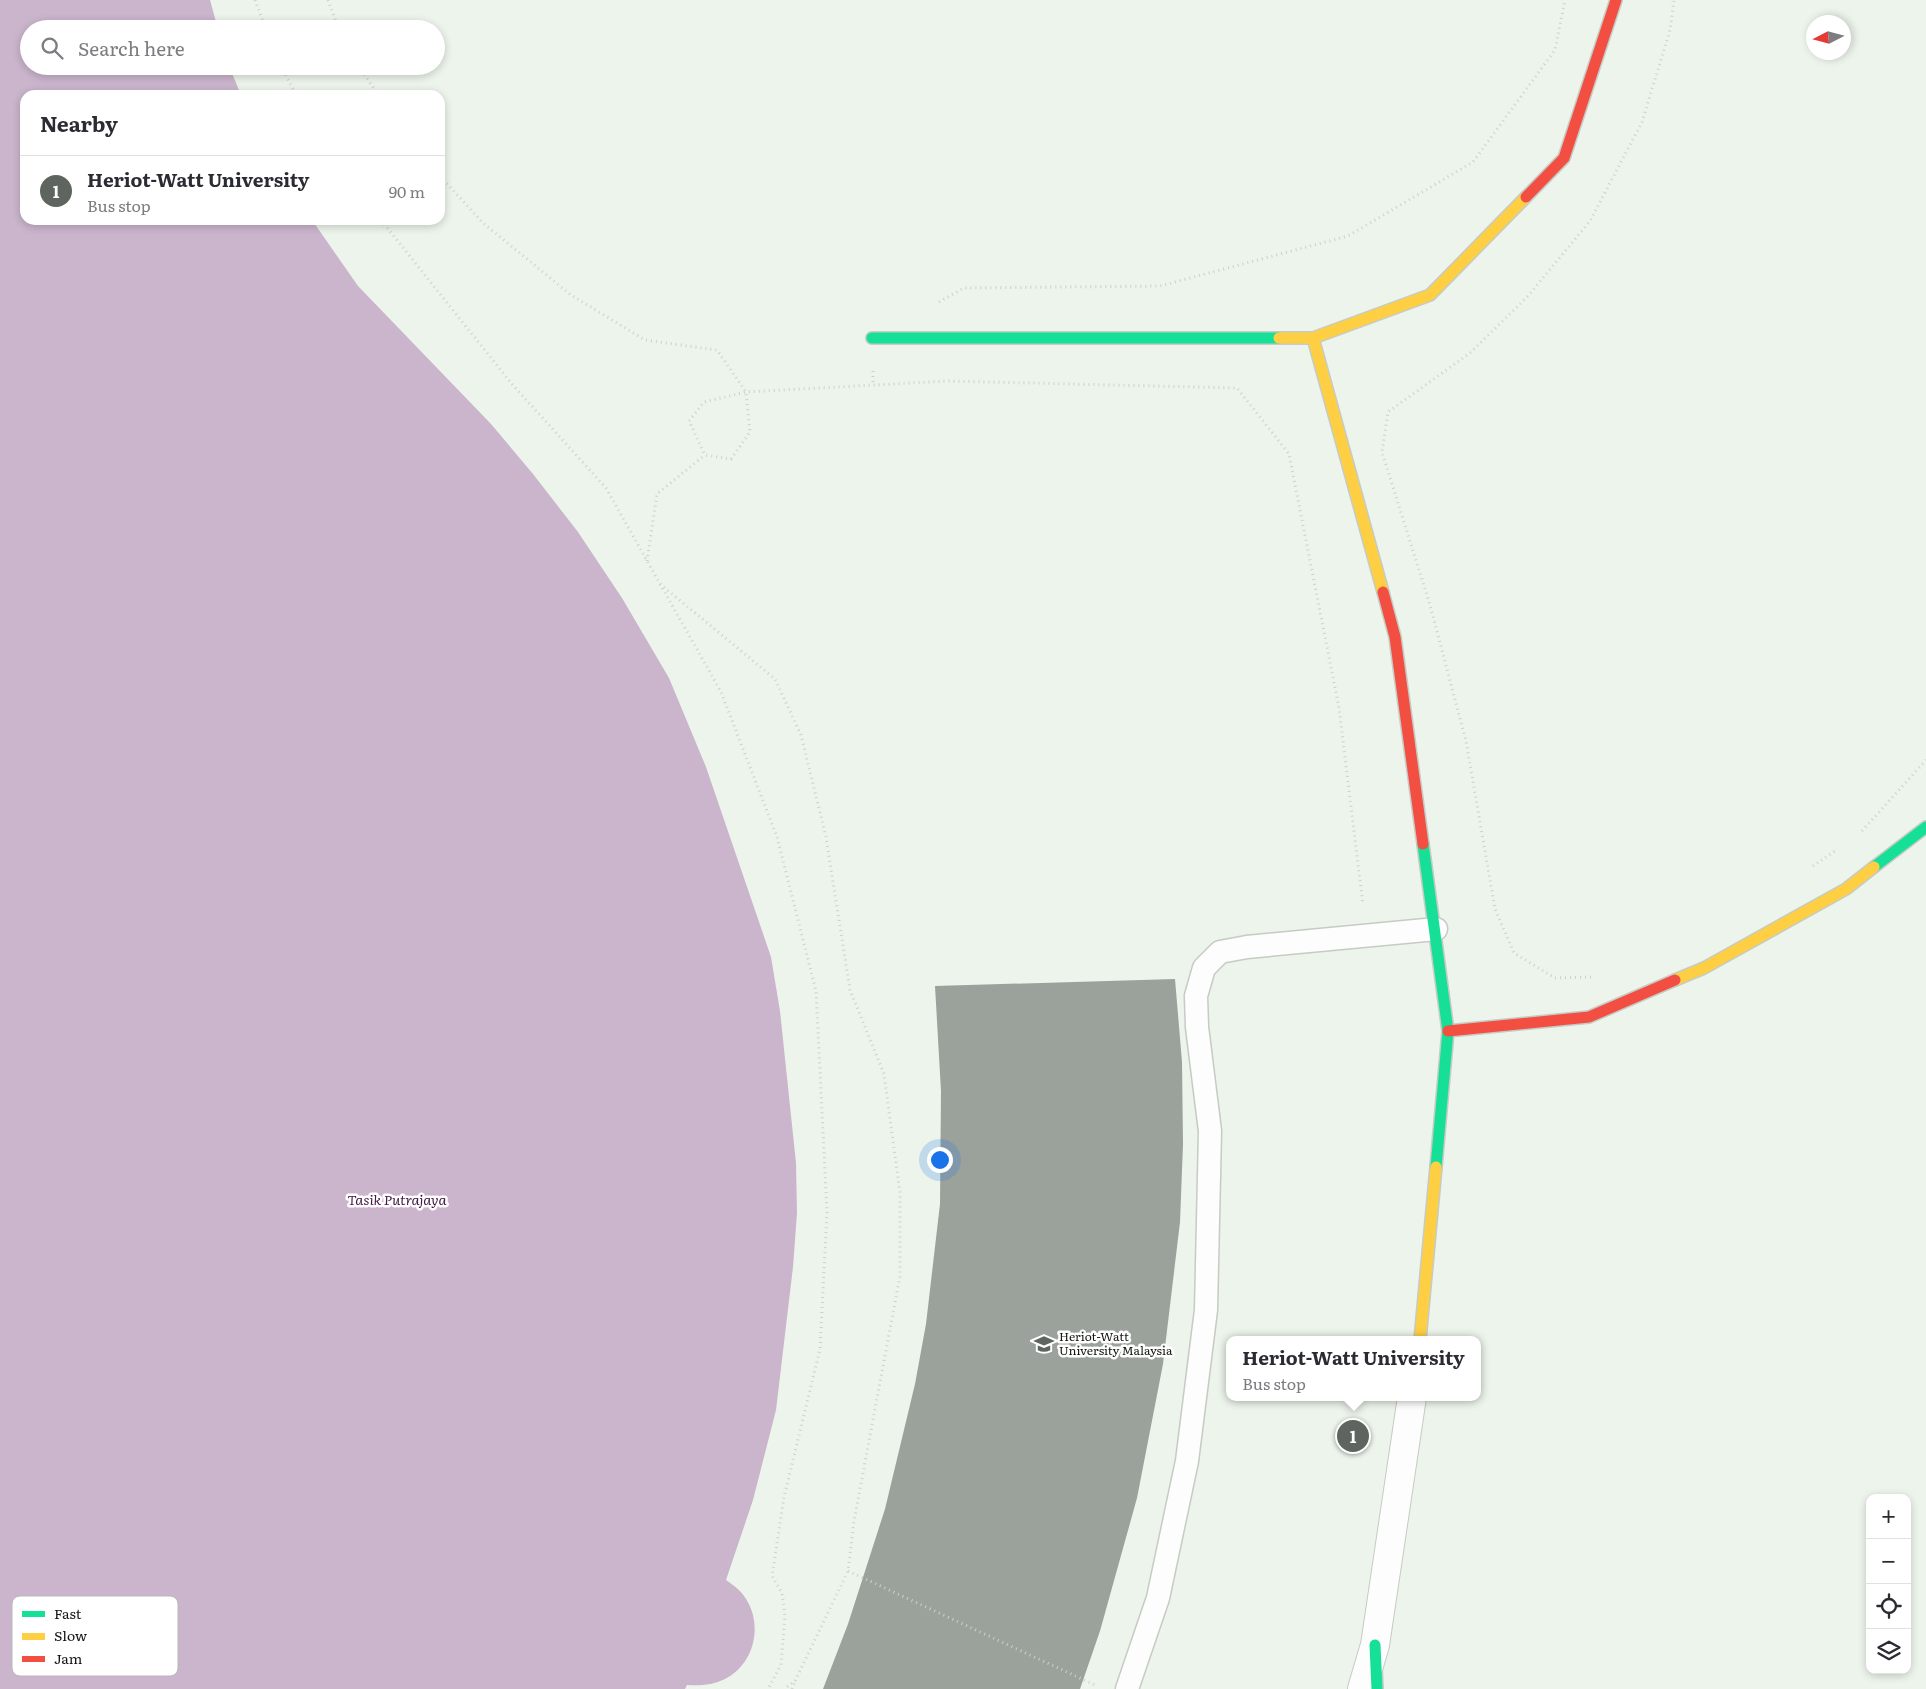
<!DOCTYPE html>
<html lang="en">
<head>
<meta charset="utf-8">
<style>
  body { margin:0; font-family:Literata,serif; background:#f7f7f7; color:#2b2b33 }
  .controls { position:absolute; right:15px; bottom:15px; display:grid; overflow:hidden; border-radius:10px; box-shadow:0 2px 8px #0003 }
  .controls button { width:45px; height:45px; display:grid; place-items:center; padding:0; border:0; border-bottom:1px solid #e1e1e2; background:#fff; color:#2b2b33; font:25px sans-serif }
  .compass { position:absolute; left:1806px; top:15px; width:45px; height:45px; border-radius:50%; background:#fff; box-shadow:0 2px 8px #0003; rotate:264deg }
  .you { position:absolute; left:939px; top:1159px; width:18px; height:18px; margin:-12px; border:4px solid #fff; border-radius:50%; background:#1a73e8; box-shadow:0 0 0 8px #1a73e833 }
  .badge { display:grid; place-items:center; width:32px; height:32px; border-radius:50%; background:#5e645e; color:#fff; font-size:16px; font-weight:700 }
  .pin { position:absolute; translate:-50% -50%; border:2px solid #fff; box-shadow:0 1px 5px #0006 }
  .popup { position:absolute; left:1226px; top:1336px; width:255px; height:65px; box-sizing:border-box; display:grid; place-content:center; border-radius:10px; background:#fff; filter:drop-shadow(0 1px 4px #0005); font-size:16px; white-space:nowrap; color:#7c7c81 }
  .popup b { font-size:19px; color:#2b2b33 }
  .popup::after { content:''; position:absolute; left:50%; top:100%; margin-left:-10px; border:10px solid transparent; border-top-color:#fff }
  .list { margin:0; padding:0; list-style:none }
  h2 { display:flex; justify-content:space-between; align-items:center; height:65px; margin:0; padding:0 20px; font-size:21px }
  h2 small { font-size:16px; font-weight:400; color:#7c7c81 }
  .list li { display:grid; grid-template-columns:32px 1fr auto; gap:15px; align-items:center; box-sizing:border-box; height:70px; padding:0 20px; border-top:1px solid #e1e1e2 }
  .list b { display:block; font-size:19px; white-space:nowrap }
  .list p { margin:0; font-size:16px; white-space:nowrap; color:#7c7c81 }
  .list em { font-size:16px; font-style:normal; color:#7c7c81 }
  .icon { flex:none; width:28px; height:28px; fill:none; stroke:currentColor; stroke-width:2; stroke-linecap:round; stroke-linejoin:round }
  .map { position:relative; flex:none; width:1926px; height:1689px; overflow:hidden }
  .search { position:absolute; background:#fff; box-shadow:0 2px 8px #0003; left:20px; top:20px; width:425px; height:55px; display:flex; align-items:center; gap:12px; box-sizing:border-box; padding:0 18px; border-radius:28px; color:#7c7c81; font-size:19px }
  .panel { position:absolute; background:#fff; box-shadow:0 2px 8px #0003; left:20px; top:90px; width:425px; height:135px; border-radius:15px }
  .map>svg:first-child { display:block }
  .water { fill:#cab5cc }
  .building { fill:#9ba19b }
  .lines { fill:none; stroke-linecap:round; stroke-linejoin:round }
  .lane-casing { stroke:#c6cbc4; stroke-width:25 }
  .street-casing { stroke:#c6cbc4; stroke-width:30 }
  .fast-casing { stroke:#c6cbc4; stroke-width:14 }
  .slow-casing { stroke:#c6cbc4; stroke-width:14 }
  .jam-casing { stroke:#c6cbc4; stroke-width:14 }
  .path { stroke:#ced0ce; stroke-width:3; stroke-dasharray:1 4; stroke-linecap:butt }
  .lane { stroke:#fcfdfc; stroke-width:22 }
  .street { stroke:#fcfdfc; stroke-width:28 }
  .fast { stroke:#16e098; stroke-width:11 }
  .slow { stroke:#ffcf43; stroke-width:11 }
  .jam { stroke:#f24e42; stroke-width:11 }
  .labels { text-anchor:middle; stroke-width:5; stroke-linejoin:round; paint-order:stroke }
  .poi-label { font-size:12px; fill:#121712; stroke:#fff; text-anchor:start }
  .water-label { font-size:14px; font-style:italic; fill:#411746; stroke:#fff }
  .key { fill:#fff; stroke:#b8b9b8; stroke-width:1 }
  .key-label { font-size:14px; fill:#121712 }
</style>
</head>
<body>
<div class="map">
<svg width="1926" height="1689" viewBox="0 0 1926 1689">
  <rect width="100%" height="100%" fill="#ecf4eb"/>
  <!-- water -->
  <path class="water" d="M0 0H210L218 29H29V66H229L241 95H25V220H312L358 286 491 424 533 474 578 532 622 598 669 678 706 767 771 957 780 1011 796 1163 797 1213 793 1267 776 1410 753 1500 726 1580C733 1585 739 1589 744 1596 764 1623 755 1664 725 1679 713 1685 700 1686 687 1685L685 1689H0Z"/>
  <!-- building -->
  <path class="building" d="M1175 979 1182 1062 1183 1144 1180 1222 1163 1364 1137 1498 1100 1631 1080 1689H823L848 1624 885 1509 915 1384 926 1324 940 1204 941 1091 935 986Z"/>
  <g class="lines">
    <defs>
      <path id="lane" d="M1127 1689 1158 1598 1187 1461 1206 1310 1210 1131 1197 1027 1196 996 1204 968 1220 952 1247 947 1436 929"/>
      <path id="street" d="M1362 1689 1375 1645 1412 1397"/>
      <path id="fast" d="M872 338H1279
        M1423 844 1448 1031 1436 1167
        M1874 867 1926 827
        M1375 1645 1377 1689"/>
      <path id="slow" d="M1279 338H1313L1430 295 1526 197
        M1313 338 1383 592
        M1675 980 1704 968 1846 889 1874 867
        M1420 1340 1436 1167"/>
      <path id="jam" d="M1526 197 1564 158 1616 0
        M1383 592 1395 637 1423 844
        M1448 1031 1589 1017 1675 980"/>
    </defs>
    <!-- lane casing -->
    <use href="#lane" class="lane-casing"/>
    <!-- street casing -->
    <use href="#street" class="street-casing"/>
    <!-- fast casing -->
    <use href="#fast" class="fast-casing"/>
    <!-- slow casing -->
    <use href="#slow" class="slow-casing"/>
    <!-- jam casing -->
    <use href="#jam" class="jam-casing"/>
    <!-- path -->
    <path class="path" d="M255 0 266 29
      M328 0 339 29
      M281 66 296 95
      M359 66 378 95
      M440 176 483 223 571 295 645 340 717 350 746 392 750 432 731 459 705 455 689 421 704 402 746 392 947 381 1237 388 1289 454 1339 708 1363 905
      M381 220 511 383 606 488 721 692 777 837 816 991 827 1213 820 1349 784 1497 772 1576 782 1593 785 1616 781 1665 768 1689
      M939 302 964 288 1160 286 1348 236 1473 162 1555 50 1565 0
      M873 371V385
      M647 561 657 494 705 455
      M660 584 775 679 801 735 826 837 850 990 884 1074 900 1193V1276L854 1521 848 1571 795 1681 784 1689
      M1862 831 1926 760
      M1813 866 1835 851
      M1591 977 1555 978 1514 953 1495 909 1466 741 1430 605 1382 452 1388 412 1470 353 1528 296 1590 221 1642 122 1670 30 1674 0
      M848 1571 1095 1685
      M792 1689 795 1682"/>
    <!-- lane -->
    <use href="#lane" class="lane"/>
    <!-- street -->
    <use href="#street" class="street"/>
    <!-- fast -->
    <use href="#fast" class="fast"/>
    <!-- slow -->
    <use href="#slow" class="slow"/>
    <!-- jam -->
    <use href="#jam" class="jam"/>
  </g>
  <!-- icons -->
  <defs>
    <symbol id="university-bare" viewBox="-9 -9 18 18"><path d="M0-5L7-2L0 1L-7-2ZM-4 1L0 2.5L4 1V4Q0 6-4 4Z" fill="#5e645e" stroke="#fff" stroke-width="2.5" paint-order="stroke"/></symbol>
  </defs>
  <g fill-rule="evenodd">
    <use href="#university-bare" x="1030" y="1330" width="28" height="28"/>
  </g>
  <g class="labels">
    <!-- poi labels -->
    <g class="poi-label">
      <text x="1059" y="1341">Heriot-Watt<tspan x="1059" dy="14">University Malaysia</tspan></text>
    </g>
    <!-- water labels -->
    <g class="water-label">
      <text x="397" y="1205">Tasik Putrajaya</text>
    </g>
  </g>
  <!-- legend -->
  <rect x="12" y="1596" width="166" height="80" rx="8" class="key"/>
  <rect x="22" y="1611" width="23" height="6" fill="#16e098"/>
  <rect x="22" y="1633" width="23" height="7" fill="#ffcf43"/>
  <rect x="22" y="1656" width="23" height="6" fill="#f24e42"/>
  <g class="key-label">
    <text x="54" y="1619">Fast</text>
    <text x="54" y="1641">Slow</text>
    <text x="54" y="1664">Jam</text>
  </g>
</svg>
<div class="controls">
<button>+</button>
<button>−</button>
<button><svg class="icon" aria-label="locate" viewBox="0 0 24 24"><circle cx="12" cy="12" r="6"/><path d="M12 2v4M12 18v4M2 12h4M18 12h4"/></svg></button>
<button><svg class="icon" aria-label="layers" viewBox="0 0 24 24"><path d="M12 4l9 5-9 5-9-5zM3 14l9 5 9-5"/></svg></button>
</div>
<svg class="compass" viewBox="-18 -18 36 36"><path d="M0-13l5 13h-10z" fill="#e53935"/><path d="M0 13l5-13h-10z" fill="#7c7c81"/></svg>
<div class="you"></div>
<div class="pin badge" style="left:1353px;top:1436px">1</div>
<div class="popup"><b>Heriot-Watt University</b>Bus stop</div>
<div class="search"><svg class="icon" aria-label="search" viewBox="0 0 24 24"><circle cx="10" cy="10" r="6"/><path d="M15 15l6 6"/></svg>Search here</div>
<section class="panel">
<h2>Nearby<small></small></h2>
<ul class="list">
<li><span class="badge">1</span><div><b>Heriot-Watt University</b><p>Bus stop</p></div><em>90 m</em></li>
</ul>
</section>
</div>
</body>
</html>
